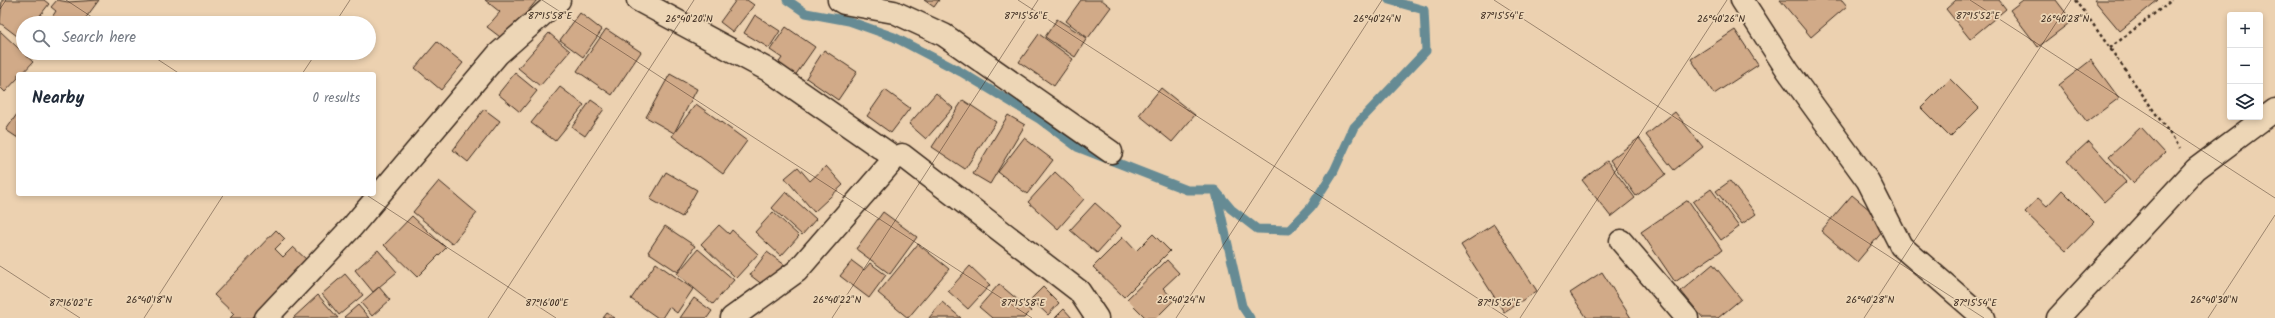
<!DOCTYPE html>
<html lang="en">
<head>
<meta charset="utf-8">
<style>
  body { margin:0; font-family:Kalam,sans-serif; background:#f2f2f3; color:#1f2937 }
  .controls { position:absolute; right:12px; top:12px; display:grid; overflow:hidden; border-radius:4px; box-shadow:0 2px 6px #0003 }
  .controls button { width:36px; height:36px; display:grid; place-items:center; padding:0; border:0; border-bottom:1px solid #e0e1e3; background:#fff; color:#1f2937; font:20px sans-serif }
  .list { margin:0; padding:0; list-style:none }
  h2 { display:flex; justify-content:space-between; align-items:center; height:52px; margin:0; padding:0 16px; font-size:17px }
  h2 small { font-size:13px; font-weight:400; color:#747a83 }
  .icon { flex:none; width:22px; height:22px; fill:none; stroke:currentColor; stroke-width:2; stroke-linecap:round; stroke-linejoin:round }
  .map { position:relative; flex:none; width:2275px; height:318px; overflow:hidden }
  .search { position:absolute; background:#fff; box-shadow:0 2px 6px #0003; left:16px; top:16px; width:360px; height:44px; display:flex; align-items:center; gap:10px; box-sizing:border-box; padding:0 14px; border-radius:22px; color:#747a83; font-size:15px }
  .panel { position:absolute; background:#fff; box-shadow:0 2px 6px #0003; left:16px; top:72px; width:360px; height:124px; border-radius:4px }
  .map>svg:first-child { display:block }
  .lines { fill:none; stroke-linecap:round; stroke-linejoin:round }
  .stream { stroke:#668b94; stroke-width:9 }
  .building { fill:#d1aa88; stroke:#3b2a1e }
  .minor-casing { stroke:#3b2a1e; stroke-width:25 }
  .path { stroke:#3b2a1e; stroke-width:2.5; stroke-dasharray:3 3; stroke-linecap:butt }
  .minor { stroke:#edd6b6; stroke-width:22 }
  .ticks { fill:none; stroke:#3b2a1e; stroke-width:1; stroke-opacity:0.45 }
  .ticks-label { font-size:10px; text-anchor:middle; fill:#3b2a1e; stroke:#edd6b6; stroke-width:3.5; stroke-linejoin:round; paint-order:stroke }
</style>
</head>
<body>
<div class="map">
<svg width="2275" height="318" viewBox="0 0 2275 318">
  <rect width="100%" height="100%" fill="#ecd1b0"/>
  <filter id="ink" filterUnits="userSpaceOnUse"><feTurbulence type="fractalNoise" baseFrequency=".025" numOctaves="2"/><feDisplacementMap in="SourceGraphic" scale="8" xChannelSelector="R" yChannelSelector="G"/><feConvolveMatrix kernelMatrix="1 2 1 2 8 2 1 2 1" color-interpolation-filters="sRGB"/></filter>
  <g filter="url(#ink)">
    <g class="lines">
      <!-- stream -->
      <path class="stream" d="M787 0 806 13 849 21 894 37 961 72 1039 119 1077 147 1187 190H1215L1231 209 1257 229 1289 230 1311 207 1334 171 1354 127 1426 51 1424 10 1389 0
        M1216 192 1242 306 1250 318"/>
    </g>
    <!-- building -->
    <path class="building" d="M2 0H44L49 4 34 23H23V36L21 39 0 23Z
      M57 0 68 2 99 0 82 23H48L56 11 51 7Z
      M485 0H537L504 40 487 27 500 12Z
      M736 0H747L754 5 733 32 720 22Z
      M924 0H939L934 7Z
      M1081 0H1102L1111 7 1088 38 1066 21Z
      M1780 0H1842L1847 6 1811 37Z
      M1956 0H1999L2006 9 1970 39 1946 9Z
      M2023 0H2056L2072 21 2038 47 2010 10Z
      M2094 0H2158L2120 31Z
      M580 13 602 30 583 57 560 40Z
      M755 15 780 31 769 48 744 33Z
      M1057 19 1087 38 1075 57 1045 37Z
      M786 27 815 47 792 80 775 68 782 58 770 50Z
      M606 29 641 52 612 95 577 71Z
      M1735 30 1758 65 1714 94 1691 59Z
      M0 31 33 62 22 74H18V78L5 92 0 87Z
      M549 33 570 51 540 86 518 68Z
      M1039 34 1073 59 1054 86 1019 62Z
      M437 42 463 63 441 90 415 68Z
      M824 50 857 72 838 100 806 78Z
      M2091 60 2119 98 2087 122 2059 85Z
      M515 73 537 91 520 112 498 94Z
      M670 74 697 89 674 133 646 117Z
      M1950 79 1979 108 1950 137 1921 108Z
      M560 87 584 105 555 141 531 123Z
      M1161 88 1195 115 1172 142 1139 115Z
      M885 90 910 108 891 133 867 116Z
      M936 93 953 108 926 139 909 124Z
      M591 100 604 109 585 136 572 127Z
      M963 100 996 122 965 169 932 147Z
      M696 104 747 141 723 174 672 136Z
      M484 109 500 121 468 162 453 150Z
      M1675 112 1703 147 1674 170 1646 135Z
      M17 114 18 115V138L6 130Z
      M1008 115 1025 125 990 184 973 174Z
      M2141 127 2165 153 2133 183 2109 157Z
      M1024 138 1053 160 1027 194 998 172Z
      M1639 138 1666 174 1636 196 1610 160Z
      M2089 141 2126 182 2104 202 2067 161Z
      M1607 161 1635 198 1611 217 1582 180Z
      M826 166 843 185 814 212 785 178 798 167 810 181Z
      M666 172 697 190 682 217 650 199Z
      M1055 172 1084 199 1058 229 1028 202Z
      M439 181 477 213 452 244 413 212Z
      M1730 181 1756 214 1742 224 1716 191Z
      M1711 189 1739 227 1721 240 1693 202Z
      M2062 190 2094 222 2066 251 2025 212 2038 198 2047 206Z
      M786 192 816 219 802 235 772 208Z
      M1852 195 1888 225 1857 262 1821 231Z
      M1688 200 1722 250 1675 282 1641 232Z
      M1095 203 1121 226 1097 253 1070 230Z
      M773 212 799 236 781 256 755 232Z
      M883 212 917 237 890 274 856 249Z
      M412 216 446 248 417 277 384 245Z
      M1494 224 1537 291 1504 312 1461 245Z
      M719 225 729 234 732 230 758 254 736 278 701 244Z
      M665 226 695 246 678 272 648 252Z
      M276 230 285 239 275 249 283 257 293 247 307 260 252 318H230L234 314 214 295Z
      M1153 234 1170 251 1124 297 1093 267 1123 237 1136 251Z
      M918 244 949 269 908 318 878 293Z
      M698 249 734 280 713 304 677 274Z
      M378 250 397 272 373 292 355 270Z
      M767 252 785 265 768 289 750 275Z
      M1167 260 1179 273 1163 288 1174 300 1156 318H1146L1127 299Z
      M852 261 864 270 870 263 886 275 869 298 840 276Z
      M656 263 693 289 677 313 669 307 662 318H658L631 299Z
      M1713 264 1741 299 1718 318H1703L1681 291Z
      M970 266 990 285 968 309 948 291Z
      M1602 272 1631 318H1587L1570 293Z
      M345 274 363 295 339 315 322 294Z
      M999 284 1031 311 1024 318H992L979 307Z
      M379 287 390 300 372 316 361 303Z
      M1043 287 1059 303 1048 315 1031 299Z
      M318 295 338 318H293Z
      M694 298 712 311 707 318H680Z
      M942 302 961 318H929Z
      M358 305 369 318H345L344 317Z
      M1064 309 1072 318H1055Z
      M607 313 615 318H603Z"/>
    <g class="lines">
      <defs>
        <path id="minor" d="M638 0 770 71 895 158 902 155 1079 291 1097 318
          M839 0 844 3 894 12 944 35 1111 152
          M1742 0 1788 71 1868 181 1901 246 1984 318
          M1621 241 1687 318
          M266 318 352 227 498 54 559 0
          M732 318 797 271 895 158
          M2058 318 2196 169 2275 110"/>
      </defs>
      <!-- minor casing -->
      <use href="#minor" class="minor-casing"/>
      <!-- path -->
      <path class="path" d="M2076 0 2180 148
        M2110 48 2172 0"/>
      <!-- minor -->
      <use href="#minor" class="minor"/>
    </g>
  </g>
  <!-- ticks -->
  <path class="ticks" d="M66 0 101 23M542 0 1032 318M1018 0 1508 318M1494 0 1984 318M1970 0 2275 198M0 9 6 0M335 23 350 0M148 53 180 74M302 74 316 53M365 194 556 318M0 266 80 318M144 318 224 194M488 318 694 0M832 318 1038 0M1176 318 1382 0M1520 318 1727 0M1864 318 2071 0M2208 318 2275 215"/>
  <g class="ticks-label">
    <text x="1026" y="19">87°15'56"E</text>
    <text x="1978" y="19">87°15'52"E</text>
    <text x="550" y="19">87°15'58"E</text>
    <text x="1502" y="19">87°15'54"E</text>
    <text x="1721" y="22">26°40'26"N</text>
    <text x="689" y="22">26°40'20"N</text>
    <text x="1377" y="22">26°40'24"N</text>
    <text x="2065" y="22">26°40'28"N</text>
    <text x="149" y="303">26°40'18"N</text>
    <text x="837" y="303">26°40'22"N</text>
    <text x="1181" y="303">26°40'24"N</text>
    <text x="1870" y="303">26°40'28"N</text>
    <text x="2214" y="303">26°40'30"N</text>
    <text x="71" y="306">87°16'02"E</text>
    <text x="547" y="306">87°16'00"E</text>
    <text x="1023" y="306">87°15'58"E</text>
    <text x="1499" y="306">87°15'56"E</text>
    <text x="1975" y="306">87°15'54"E</text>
  </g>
</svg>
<div class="controls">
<button>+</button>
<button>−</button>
<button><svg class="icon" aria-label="layers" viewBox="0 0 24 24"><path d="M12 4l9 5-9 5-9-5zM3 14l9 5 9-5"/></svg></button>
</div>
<div class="search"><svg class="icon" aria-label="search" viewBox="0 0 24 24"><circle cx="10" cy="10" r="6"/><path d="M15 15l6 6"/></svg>Search here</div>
<section class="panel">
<h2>Nearby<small>0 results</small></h2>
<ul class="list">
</ul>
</section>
</div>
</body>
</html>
